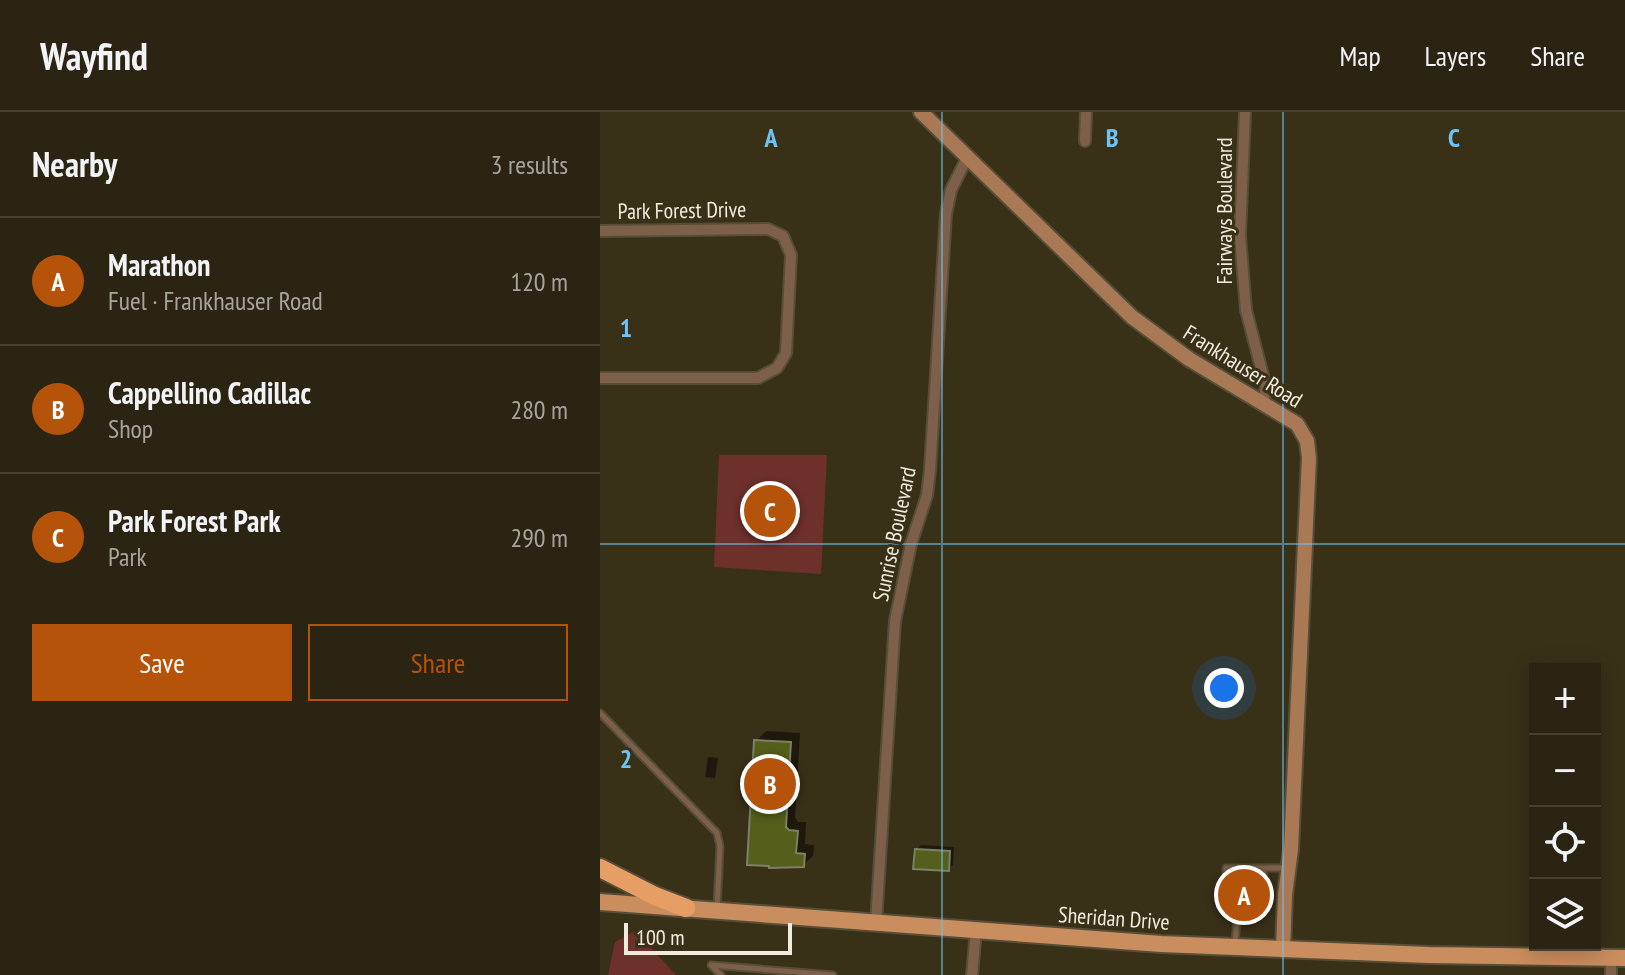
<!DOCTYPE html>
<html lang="en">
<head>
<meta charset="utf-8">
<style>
  body { margin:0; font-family:"PT Sans Narrow",sans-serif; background:#373020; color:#f1f3f6 }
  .controls { position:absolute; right:24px; bottom:24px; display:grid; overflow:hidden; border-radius:0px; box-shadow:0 4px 20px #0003 }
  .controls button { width:72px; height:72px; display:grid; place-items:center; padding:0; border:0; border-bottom:2px solid #474132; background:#2b2412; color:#f1f3f6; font:40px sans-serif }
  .scale { position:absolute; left:24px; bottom:20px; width:168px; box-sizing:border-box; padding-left:8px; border:4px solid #f1ebdd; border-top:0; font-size:22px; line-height:28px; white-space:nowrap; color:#f1ebdd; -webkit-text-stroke:6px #393018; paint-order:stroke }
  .you { position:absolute; left:624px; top:576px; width:28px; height:28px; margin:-20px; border:6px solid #fff; border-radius:50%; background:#1a73e8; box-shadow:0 0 0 12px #1a73e833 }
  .badge { display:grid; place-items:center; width:52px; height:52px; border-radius:50%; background:#b45309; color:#fff; font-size:26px; font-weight:700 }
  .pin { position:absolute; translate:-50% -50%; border:4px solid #fff; box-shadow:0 2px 8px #0006 }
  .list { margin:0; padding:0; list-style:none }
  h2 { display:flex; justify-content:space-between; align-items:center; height:104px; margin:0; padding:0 32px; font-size:34px }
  h2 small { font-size:26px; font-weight:400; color:#a6a49f }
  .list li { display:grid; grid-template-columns:52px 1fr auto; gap:24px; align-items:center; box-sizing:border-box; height:128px; padding:0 32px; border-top:2px solid #474132 }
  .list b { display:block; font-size:30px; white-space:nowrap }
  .list p { margin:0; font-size:26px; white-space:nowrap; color:#a6a49f }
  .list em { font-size:26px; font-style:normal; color:#a6a49f }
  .actions { display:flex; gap:16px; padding:24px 32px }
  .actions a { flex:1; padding:18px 0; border:2px solid #b45309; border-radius:0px; text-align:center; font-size:28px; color:#b45309 }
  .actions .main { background:#b45309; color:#fff }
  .icon { flex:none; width:44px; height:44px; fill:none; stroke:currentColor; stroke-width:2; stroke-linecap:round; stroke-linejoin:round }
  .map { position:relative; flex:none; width:1025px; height:863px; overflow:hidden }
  header { display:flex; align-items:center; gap:48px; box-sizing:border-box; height:112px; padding:0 40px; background:#2b2412; border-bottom:2px solid #474132 }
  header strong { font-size:38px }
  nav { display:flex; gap:44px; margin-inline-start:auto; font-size:28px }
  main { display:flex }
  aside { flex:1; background:#2b2412 }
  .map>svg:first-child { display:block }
  .green { fill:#6e302a }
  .shadow { fill:#0007 }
  .building { fill:#555f1b; stroke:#7b8166; stroke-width:2 }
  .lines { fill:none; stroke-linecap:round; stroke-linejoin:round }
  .lane-casing { stroke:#564e38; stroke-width:9 }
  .street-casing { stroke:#564e38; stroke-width:14 }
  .secondary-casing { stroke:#564e38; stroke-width:18 }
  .primary-casing { stroke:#564e38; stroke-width:20 }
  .highway-casing { stroke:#564e38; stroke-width:22 }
  .lane { stroke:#7e604a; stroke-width:5 }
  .street { stroke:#7e604a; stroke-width:10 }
  .secondary { stroke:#a97956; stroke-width:14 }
  .primary { stroke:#ca8d5e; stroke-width:16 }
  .highway { stroke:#e79e65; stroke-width:18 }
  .grid { fill:none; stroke:#6ec2f4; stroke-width:2; stroke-opacity:0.55 }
  .labels { text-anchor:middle; stroke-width:6; stroke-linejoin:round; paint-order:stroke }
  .street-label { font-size:22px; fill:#f1ebdd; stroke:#393018 }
  .grid-label { font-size:26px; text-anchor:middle; font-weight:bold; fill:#6ec2f4; stroke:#393018; stroke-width:6; stroke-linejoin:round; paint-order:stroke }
</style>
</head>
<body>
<header>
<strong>Wayfind</strong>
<nav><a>Map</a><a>Layers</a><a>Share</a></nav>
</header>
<main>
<aside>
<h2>Nearby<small>3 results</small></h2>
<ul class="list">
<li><span class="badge">A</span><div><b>Marathon</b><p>Fuel · Frankhauser Road</p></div><em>120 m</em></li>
<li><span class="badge">B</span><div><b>Cappellino Cadillac</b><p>Shop</p></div><em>280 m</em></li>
<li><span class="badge">C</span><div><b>Park Forest Park</b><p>Park</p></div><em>290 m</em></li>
</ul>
<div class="actions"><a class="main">Save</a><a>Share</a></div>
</aside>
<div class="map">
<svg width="1025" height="863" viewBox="0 0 1025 863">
  <rect width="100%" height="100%" fill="#393018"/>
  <!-- green -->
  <path class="green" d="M119 343H227L221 462 114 455Z
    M35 819 76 863H8L15 830Z"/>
  <!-- shadow -->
  <path class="shadow" d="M166 619 200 621 195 705 198 710H206L205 732 214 733 213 744 203 753 171 754 156 629Z
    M108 645 118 646 115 666 105 665Z
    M321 733 354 735 353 753 348 757 317 738Z
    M643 776 650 781 656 776 665 781V783L663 785 626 781 639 780Z"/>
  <!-- building -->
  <path class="building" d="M154 628 191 630 186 715 189 718 198 719 196 741 205 742 204 755 169 756V754L147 753Z
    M315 737 350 739 349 759 313 757Z
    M640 776 647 781 658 777 659 781 665 782 664 787 658 791 630 790 628 786 623 785 624 780 636 781Z"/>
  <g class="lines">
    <defs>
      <path id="lane" d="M0 601 117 721 120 734 117 796
        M626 775V756H688
        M634 776 636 756
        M648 776 649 756
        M663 777 664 756
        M625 790V798L663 799V792
        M635 830 638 798
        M111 853 233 863
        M112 854 121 863"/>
      <path id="street" d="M645 0 640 124 646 198 666 275 663 291
        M485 29 486 0
        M0 119 168 117 183 124 191 143 186 241 177 256 158 266H0
        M276 811 295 509 311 432 327 383 330 358 346 102 351 78 367 46
        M1011 846V863
        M372 863 376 818"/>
      <path id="secondary" d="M321 0 532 205 589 247 697 312 707 329 709 346 691 737 685 783 683 838"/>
      <path id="primary" d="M0 790 561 832 829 843 1025 846"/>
      <path id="highway" d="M0 756 55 784 86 796"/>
    </defs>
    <!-- lane casing -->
    <use href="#lane" class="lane-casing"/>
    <!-- street casing -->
    <use href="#street" class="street-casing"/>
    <!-- secondary casing -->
    <use href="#secondary" class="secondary-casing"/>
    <!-- primary casing -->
    <use href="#primary" class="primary-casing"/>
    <!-- highway casing -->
    <use href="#highway" class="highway-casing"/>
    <!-- lane -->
    <use href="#lane" class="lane"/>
    <!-- street -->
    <use href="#street" class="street"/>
    <!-- secondary -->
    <use href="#secondary" class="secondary"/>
    <!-- primary -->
    <use href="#primary" class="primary"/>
    <!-- highway -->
    <use href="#highway" class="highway"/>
  </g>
  <!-- grid -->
  <path class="grid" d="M342 0V863M683 0V863M0 432H1025"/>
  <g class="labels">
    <!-- street labels -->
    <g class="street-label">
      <text transform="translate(82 98) rotate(-1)" y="8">Park Forest Drive</text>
      <text transform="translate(624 99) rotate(-90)" y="8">Fairways Boulevard</text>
      <text transform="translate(643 254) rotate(32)" y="8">Frankhauser Road</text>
      <text transform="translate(294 422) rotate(-78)" y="8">Sunrise Boulevard</text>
      <text transform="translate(514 806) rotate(4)" y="8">Sheridan Drive</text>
    </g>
  </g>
  <g class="grid-label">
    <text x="171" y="35">A</text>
    <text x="512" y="35">B</text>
    <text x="854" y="35">C</text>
    <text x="26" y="225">1</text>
    <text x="26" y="656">2</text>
  </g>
</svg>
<div class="controls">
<button>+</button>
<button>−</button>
<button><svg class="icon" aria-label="locate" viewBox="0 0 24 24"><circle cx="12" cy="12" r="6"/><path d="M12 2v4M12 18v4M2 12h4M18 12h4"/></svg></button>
<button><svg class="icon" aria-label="layers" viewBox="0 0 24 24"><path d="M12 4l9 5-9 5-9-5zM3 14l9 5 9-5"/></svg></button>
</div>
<div class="scale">100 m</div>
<div class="you"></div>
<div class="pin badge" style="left:644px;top:783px">A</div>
<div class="pin badge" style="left:170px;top:672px">B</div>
<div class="pin badge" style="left:170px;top:399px">C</div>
</div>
</main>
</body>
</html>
